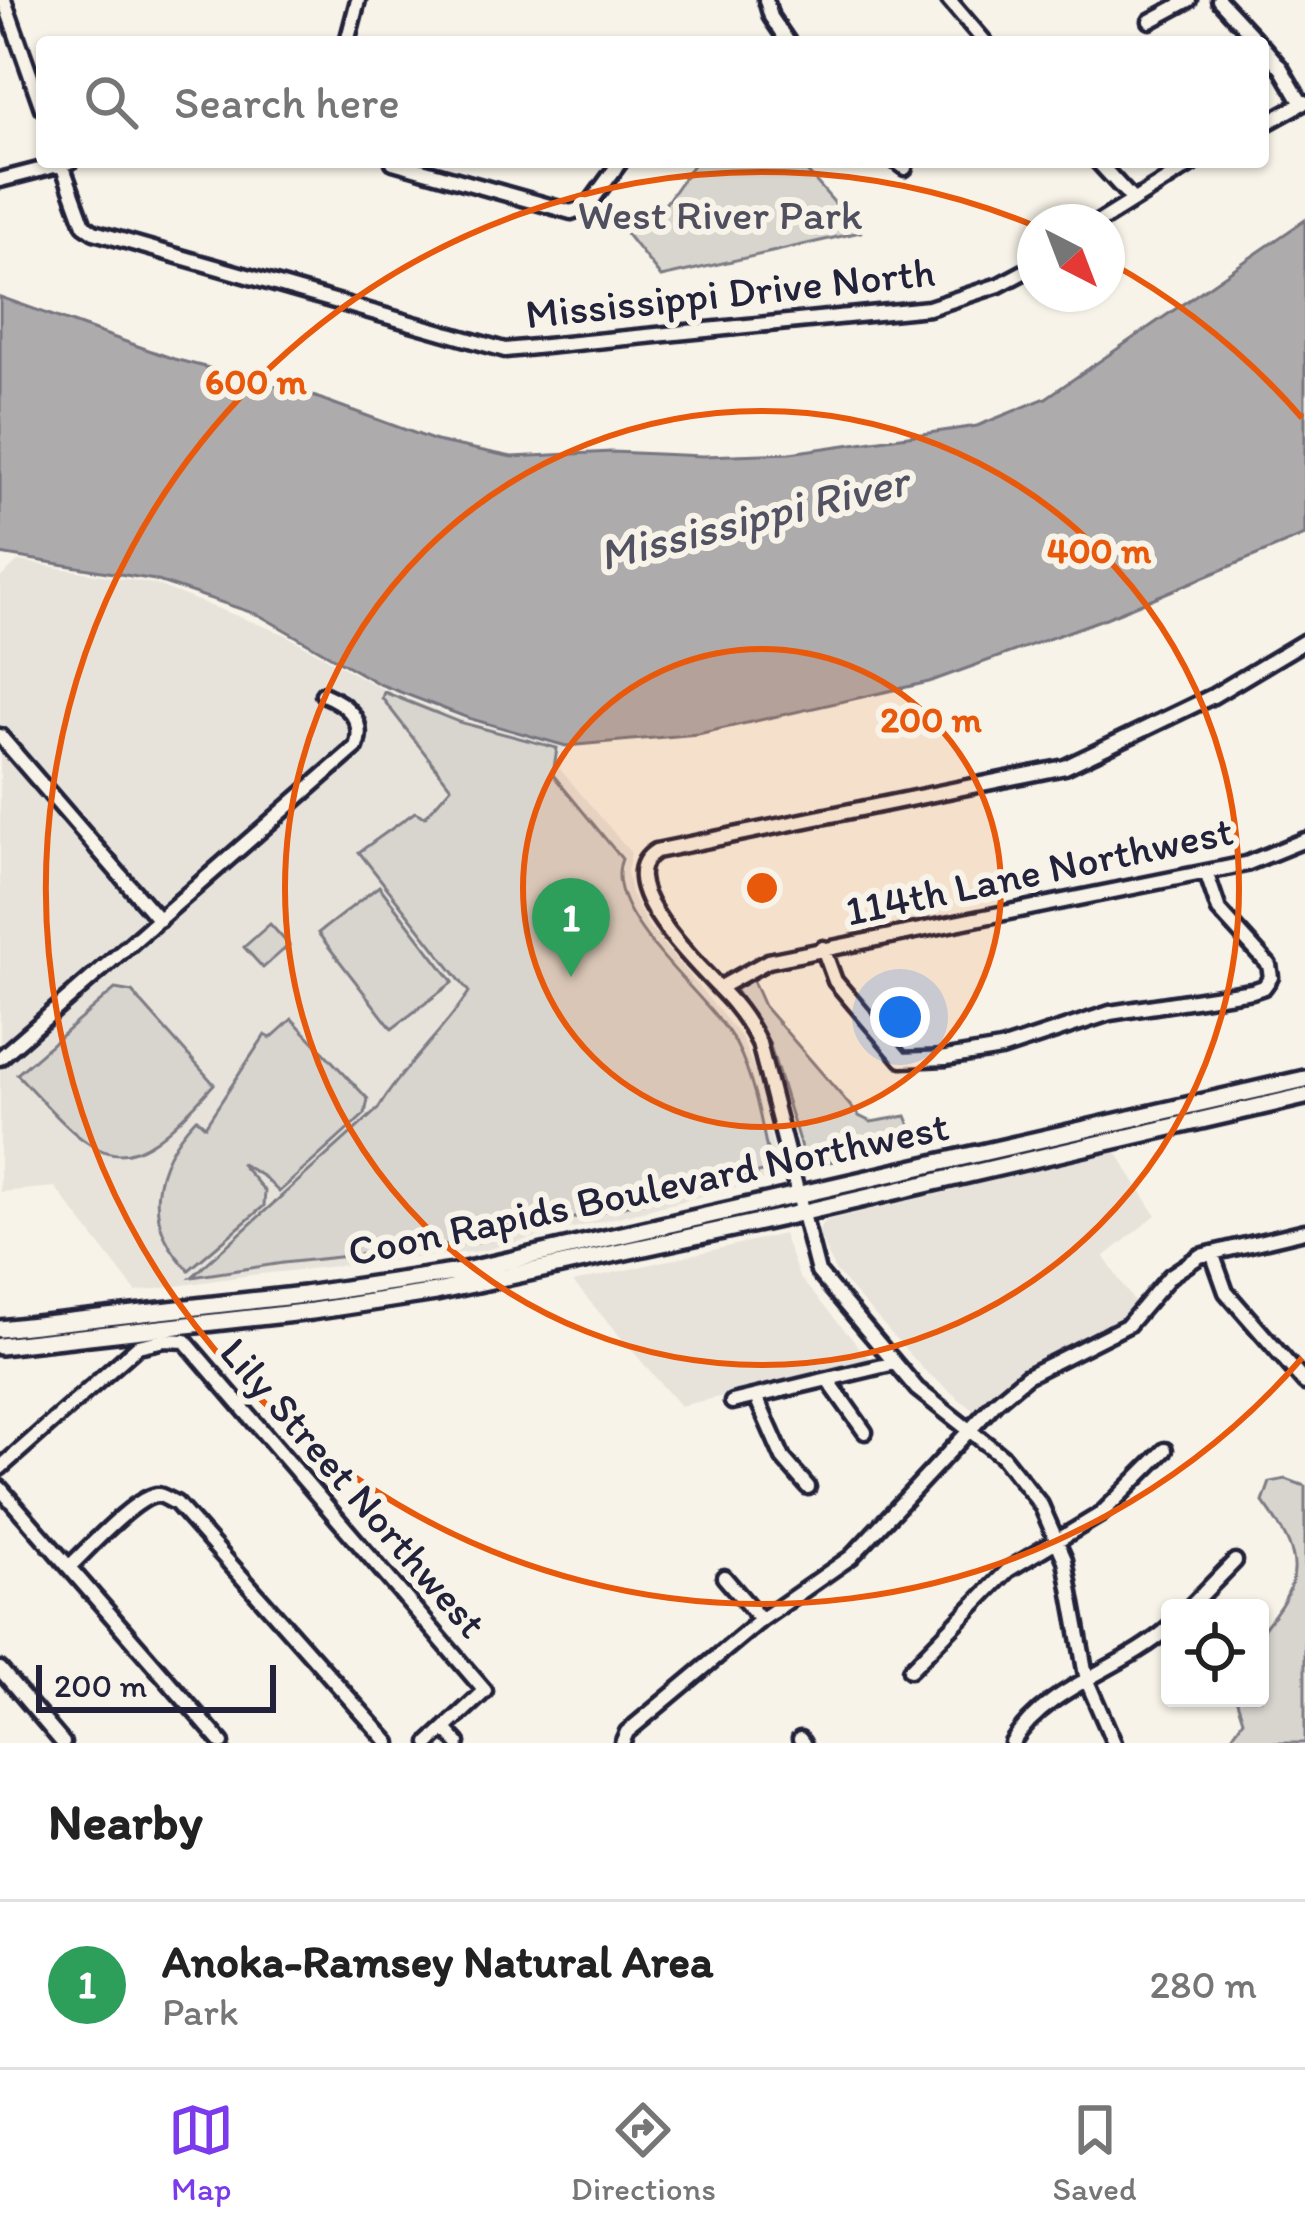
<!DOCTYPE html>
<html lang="en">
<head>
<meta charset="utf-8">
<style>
  body { margin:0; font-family:Itim,sans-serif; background:#f2f2f2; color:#222 }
  .controls { position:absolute; right:36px; bottom:36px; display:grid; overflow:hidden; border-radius:12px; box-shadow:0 3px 9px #0004 }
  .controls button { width:108px; height:108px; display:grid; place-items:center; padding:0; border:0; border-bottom:3px solid #e0e0e0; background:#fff; color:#222; font:60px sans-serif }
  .compass { position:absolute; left:1017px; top:204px; width:108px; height:108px; border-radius:50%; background:#fff; box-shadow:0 3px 9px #0004; rotate:138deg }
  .scale { position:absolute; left:36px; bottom:30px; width:240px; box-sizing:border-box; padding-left:12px; border:6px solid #22223b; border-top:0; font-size:33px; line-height:42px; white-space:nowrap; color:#22223b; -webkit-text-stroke:9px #f7f3e8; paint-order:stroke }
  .you { position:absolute; left:900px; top:1017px; width:42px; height:42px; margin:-30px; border:9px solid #fff; border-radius:50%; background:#1a73e8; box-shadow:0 0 0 18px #1a73e833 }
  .badge { display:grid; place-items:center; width:78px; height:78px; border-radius:50%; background:#7c3aed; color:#fff; font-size:39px; font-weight:700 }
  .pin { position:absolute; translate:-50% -99px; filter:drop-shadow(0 3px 6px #0008) }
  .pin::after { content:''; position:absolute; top:63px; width:42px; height:36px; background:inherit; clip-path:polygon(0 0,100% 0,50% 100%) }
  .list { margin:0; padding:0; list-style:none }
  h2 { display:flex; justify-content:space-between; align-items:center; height:156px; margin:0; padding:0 48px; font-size:51px }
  h2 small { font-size:39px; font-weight:400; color:#767676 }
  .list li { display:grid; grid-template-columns:78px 1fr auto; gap:36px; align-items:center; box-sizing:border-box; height:168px; padding:0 48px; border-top:3px solid #e0e0e0 }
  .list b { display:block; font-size:45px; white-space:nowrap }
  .list p { margin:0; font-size:39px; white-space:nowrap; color:#767676 }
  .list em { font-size:39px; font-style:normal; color:#767676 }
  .icon { flex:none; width:66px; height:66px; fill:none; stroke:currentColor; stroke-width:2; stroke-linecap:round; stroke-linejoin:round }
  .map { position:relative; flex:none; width:1305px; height:1743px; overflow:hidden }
  .search { position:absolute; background:#fff; box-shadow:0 3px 9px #0004; left:36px; right:36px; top:36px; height:132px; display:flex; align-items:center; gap:30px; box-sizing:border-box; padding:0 42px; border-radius:12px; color:#767676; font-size:45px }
  .sheet { height:324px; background:#fff }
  nav { display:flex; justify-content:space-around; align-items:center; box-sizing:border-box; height:168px; border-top:3px solid #e0e0e0; background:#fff; font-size:33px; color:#767676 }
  nav a { display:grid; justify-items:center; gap:6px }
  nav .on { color:#7c3aed }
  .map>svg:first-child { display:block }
  .built { fill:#e7e3db }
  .green { fill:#d8d5cf; stroke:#7d7c85; stroke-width:3 }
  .water { fill:#aeabad; stroke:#76747f; stroke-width:3 }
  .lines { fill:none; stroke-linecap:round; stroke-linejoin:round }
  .minor-casing { stroke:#22223b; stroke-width:21 }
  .major-casing { stroke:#22223b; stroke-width:24 }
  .minor { stroke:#f7f3e8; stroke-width:12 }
  .major { stroke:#f7f3e8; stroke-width:15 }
  .ring { fill:none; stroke:#e8590c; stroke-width:6 }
  .labels { text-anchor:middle; stroke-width:12; stroke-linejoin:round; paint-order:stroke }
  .park-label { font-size:42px; fill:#504f60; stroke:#f7f3e8 }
  .street-label { font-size:42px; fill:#22223b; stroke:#f7f3e8 }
  .water-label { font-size:45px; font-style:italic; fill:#535263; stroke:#f7f3e8 }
  .centre { fill:#e8590c; stroke:#f7f3e8; stroke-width:6 }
  .ring-label { font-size:36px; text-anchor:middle; font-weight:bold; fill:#e8590c; stroke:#f7f3e8; stroke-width:12; stroke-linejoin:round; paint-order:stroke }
</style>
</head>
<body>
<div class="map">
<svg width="1305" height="1743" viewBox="0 0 1305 1743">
  <rect width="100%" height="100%" fill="#f7f3e8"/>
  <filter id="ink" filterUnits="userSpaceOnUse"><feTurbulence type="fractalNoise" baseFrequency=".00833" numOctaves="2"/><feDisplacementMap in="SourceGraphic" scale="24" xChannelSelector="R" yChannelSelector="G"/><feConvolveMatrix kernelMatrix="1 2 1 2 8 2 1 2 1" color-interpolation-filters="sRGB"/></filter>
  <g filter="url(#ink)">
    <!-- built -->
    <path class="built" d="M19 561 154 584 284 634 378 687 468 721 566 746 560 769 631 853 627 871 631 893 648 926 741 1037 759 1081 779 1177 481 1251 251 1275 136 1292 55 1187 0 1192V578Z
      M1116 1152 1156 1215 1104 1257 1137 1306 1092 1336 1028 1369 992 1392 975 1412 924 1370 835 1271 819 1234 821 1225 828 1220Z
      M783 1234 799 1277 872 1362 680 1406 573 1282Z"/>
    <!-- green -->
    <path class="green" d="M695 162H799L860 232 661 277 622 228 663 207Z
      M384 692 459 722 557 748 553 775 622 859C599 914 711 997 736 1044 756 1083 762 1128 771 1170L476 1242 283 1263 192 1277 378 1109C403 1066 442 1034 469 992L359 852 415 812 425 817 451 787 382 698Z
      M379 886 453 982 392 1029 318 933Z
      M270 924 289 945 263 968 244 947Z
      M752 979 764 1006 859 1116 871 1122 906 1116 915 1137 823 1164 805 1161 769 1042 733 986Z
      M115 989 132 992 214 1084C122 1188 104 1169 17 1074Z
      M292 1019 368 1099 365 1114 279 1192 264 1177 240 1163 265 1191 264 1206 189 1270C140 1222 152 1164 196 1118L205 1126 265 1035 271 1038Z
      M1286 1479 1305 1486V1743H1227L1243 1720 1236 1698H1260V1633C1305 1579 1305 1559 1263 1502L1270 1482Z"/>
    <!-- water -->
    <path class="water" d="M1305 220V535L1106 618 929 682 698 734 566 746 468 718 379 684 259 615 155 580 0 554V297L174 359 302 392 436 441 512 457 612 452 703 456 790 453 977 426 1046 398Z"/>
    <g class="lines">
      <defs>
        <path id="minor" d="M4 0 42 108
          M766 0 771 17 788 42
          M949 0 985 42
          M1219 0 1258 42
          M1150 21 1189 0
          M347 42 358 0
          M1263 47 1281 68 1302 104
          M1263 125 1305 102
          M61 162 84 225 94 232 505 350 929 308 999 285 1035 266
          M393 162 571 212 588 206 620 162
          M897 162 905 168
          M1098 162 1132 199
          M0 180 70 162
          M1099 222 1195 162
          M0 736 159 920
          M1206 872 1219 910 1269 965 1271 977
          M823 948 835 981 902 1060 946 1058 1001 1049 1110 1013 1252 991 1264 987 1271 977
          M719 988 768 961 1246 864 1305 840
          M0 1058 356 747C366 720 347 704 323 694
          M1212 1253 1226 1292 1305 1383
          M828 1380 865 1432
          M756 1397 783 1458 808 1487
          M732 1402 895 1363
          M0 1468 138 1346 165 1340 185 1341 485 1691 429 1743
          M0 1488 222 1743
          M71 1565C87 1550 137 1495 158 1495 162 1495 171 1501 176 1503L389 1743
          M724 1577 761 1620
          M1189 1608 1235 1561
          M0 1669 63 1743
          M910 1670 1008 1570 1101 1514 1165 1450
          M445 1729 458 1743
          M800 1739 803 1743
          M622 1743 627 1732 761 1620 851 1557 996 1402 1027 1376 1128 1325 1170 1276 1200 1256 1305 1231
          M1012 1743C1047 1686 1120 1671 1170 1627
          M1114 1743 1087 1681 1065 1560 1041 1505 1002 1456 917 1389 818 1272 759 1043C752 1029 744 1016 733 1003 710 976 604 882 656 851L1065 767 1213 696 1305 641"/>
        <path id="major" d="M0 1329 304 1295 460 1272 1305 1079
          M0 1346 312 1311 436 1292 783 1217 1305 1096"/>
      </defs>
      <!-- minor casing -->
      <use href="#minor" class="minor-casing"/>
      <!-- major casing -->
      <use href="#major" class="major-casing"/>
      <!-- minor -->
      <use href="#minor" class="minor"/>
      <!-- major -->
      <use href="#major" class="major"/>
    </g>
  </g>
  <!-- distance rings -->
  <circle cx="762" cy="888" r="239" fill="#e8590c" fill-opacity=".12"/>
  <g class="ring">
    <circle cx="762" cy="888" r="239"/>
    <circle cx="762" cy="888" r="477"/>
    <path d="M1302 1358A716 716 0 1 1 1030 224M1109 262A716 716 0 0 1 1302 418"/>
  </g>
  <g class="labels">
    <!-- park labels -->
    <g class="park-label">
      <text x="720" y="229">West River Park</text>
    </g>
    <!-- street labels -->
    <g class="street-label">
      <text transform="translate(730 292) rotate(-6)" y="15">Mississippi Drive North</text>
      <text transform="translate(1039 870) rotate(-12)" y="15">114th Lane Northwest</text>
      <text transform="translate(648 1188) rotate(-12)" y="15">Coon Rapids Boulevard Northwest</text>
      <text transform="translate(354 1487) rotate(49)" y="15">Lily Street Northwest</text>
    </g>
    <!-- water labels -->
    <g class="water-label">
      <text transform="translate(753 517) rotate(-14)" y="16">Mississippi River</text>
    </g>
  </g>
  <circle cx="762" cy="888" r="18" class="centre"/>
  <g class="ring-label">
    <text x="256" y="394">600 m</text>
    <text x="1099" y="563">400 m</text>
    <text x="931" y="732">200 m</text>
  </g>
</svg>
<div class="controls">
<button><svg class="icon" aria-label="locate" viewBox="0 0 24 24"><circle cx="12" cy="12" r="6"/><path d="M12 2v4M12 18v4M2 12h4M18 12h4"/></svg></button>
</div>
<svg class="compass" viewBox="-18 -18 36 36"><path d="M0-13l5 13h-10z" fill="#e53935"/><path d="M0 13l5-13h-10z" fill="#767676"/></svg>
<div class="scale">200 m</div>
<div class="you"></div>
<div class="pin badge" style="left:571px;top:977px;background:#2e9e5b">1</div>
<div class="search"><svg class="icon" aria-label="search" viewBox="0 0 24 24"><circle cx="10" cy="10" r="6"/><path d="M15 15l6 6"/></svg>Search here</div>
</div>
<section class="sheet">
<h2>Nearby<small></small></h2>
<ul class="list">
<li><span class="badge" style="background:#2e9e5b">1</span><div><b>Anoka-Ramsey Natural Area</b><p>Park</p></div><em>280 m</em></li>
</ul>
</section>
<nav>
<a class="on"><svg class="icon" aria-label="map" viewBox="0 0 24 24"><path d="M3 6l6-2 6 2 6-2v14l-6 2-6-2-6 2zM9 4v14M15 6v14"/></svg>Map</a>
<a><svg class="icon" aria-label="directions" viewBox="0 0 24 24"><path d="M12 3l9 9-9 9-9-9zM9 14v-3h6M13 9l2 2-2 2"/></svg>Directions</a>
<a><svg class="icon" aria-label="saved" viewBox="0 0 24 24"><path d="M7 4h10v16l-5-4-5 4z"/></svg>Saved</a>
</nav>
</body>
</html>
